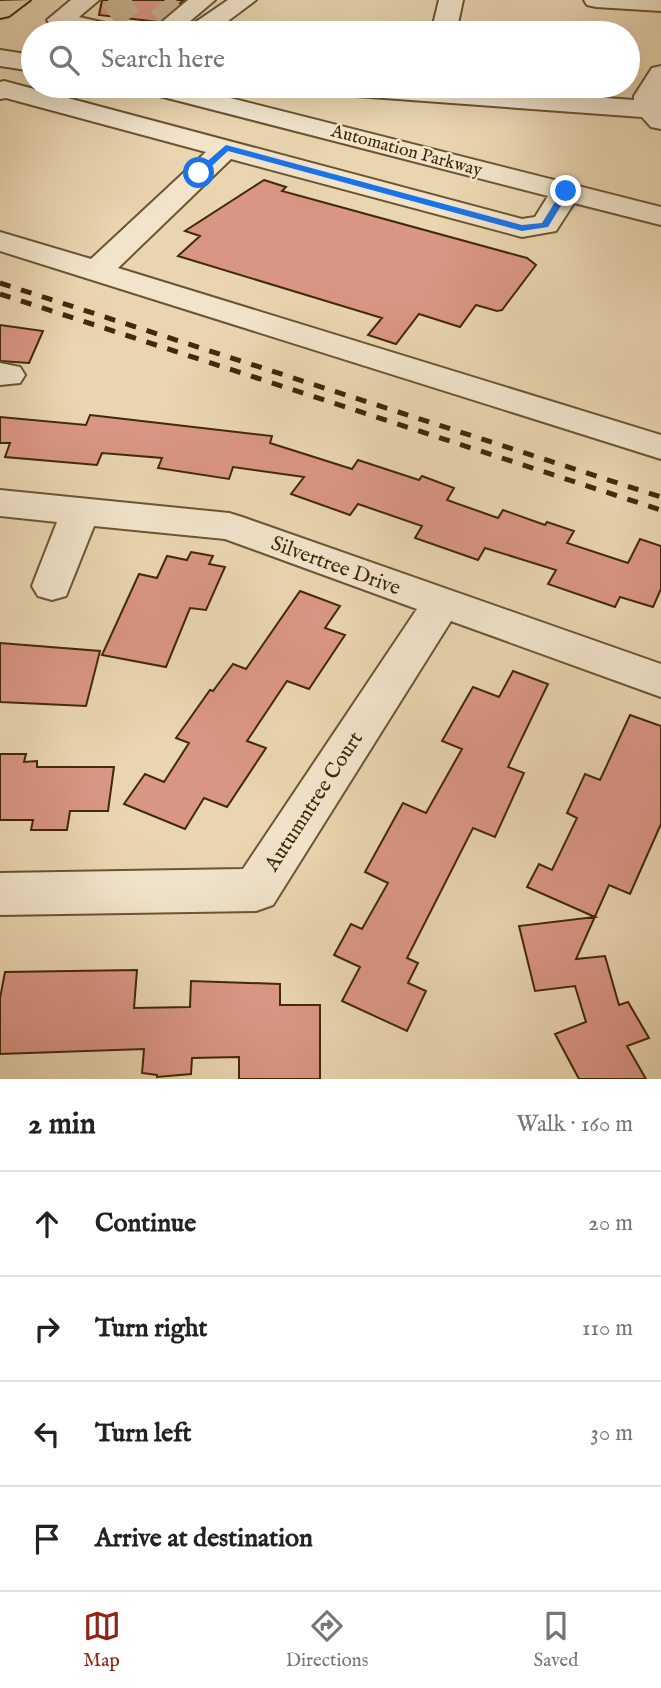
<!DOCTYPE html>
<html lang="en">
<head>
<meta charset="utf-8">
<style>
  body { margin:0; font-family:"IM FELL English",serif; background:#f6f6f6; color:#222 }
  .stop { position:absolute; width:21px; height:21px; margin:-16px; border:5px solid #1a73e8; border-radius:50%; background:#fff }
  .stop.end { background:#1a73e8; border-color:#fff; box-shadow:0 2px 7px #0008 }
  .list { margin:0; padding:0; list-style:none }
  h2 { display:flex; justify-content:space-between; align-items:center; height:91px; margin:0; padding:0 28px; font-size:30px }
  h2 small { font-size:23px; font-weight:400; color:#767676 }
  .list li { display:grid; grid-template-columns:46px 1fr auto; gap:21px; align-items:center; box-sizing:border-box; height:105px; padding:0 28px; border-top:2px solid #e0e0e0 }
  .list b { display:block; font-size:26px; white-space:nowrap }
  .list em { font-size:23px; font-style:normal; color:#767676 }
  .icon { flex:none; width:38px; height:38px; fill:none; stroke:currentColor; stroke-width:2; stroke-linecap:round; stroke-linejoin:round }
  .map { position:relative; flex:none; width:661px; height:1079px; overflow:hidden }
  .search { position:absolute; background:#fff; box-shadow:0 7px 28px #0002; left:21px; right:21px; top:21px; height:77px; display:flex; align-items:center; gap:18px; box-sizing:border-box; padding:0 24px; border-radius:38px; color:#767676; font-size:26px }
  .sheet { height:511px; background:#fff }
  nav { display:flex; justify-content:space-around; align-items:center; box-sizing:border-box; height:98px; border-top:2px solid #e0e0e0; background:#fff; font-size:19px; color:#767676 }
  nav a { display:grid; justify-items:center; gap:4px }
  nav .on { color:#8f2418 }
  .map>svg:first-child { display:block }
  .building { fill:#da9684; stroke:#412a06; stroke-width:2 }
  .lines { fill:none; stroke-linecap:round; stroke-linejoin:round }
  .minor-tunnel { stroke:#c7b38d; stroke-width:27; stroke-dasharray:27 14; stroke-linecap:butt }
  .minor-casing { stroke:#6b5530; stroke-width:4 }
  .major-casing { stroke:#412a06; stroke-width:4 }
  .minor { fill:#f1e4cb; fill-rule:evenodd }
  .major { fill:#e9d5af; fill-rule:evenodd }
  .rail { stroke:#412a06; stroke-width:5; stroke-dasharray:11 11; stroke-linecap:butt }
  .route { fill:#1a73e8 }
  .labels { text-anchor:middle; stroke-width:5; stroke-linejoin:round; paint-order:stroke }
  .far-street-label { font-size:18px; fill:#412a06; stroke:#f1e4cb }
  .street-label { font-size:21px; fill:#412a06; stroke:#f1e4cb }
</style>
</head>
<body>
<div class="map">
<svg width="661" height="1079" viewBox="0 0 661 1079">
  <rect width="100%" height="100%" fill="#e9d5af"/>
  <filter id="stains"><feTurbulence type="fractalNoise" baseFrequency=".00286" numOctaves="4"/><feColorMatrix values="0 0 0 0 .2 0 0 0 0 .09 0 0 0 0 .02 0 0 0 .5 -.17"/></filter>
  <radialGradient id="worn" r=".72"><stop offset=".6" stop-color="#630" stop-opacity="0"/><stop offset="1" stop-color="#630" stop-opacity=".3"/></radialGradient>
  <!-- building -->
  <path class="building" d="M102 0H184L158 22 99 15Z
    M264 180 286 187 282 191 527 258 536 265 502 310 497 311 476 305 460 327 419 314 396 344 368 335 382 318 178 256 200 236 185 231Z
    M0 325 43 331 29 363 0 361Z
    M90 415 272 436 270 443 352 469 358 460 419 480 422 476 454 488 447 500 498 518 503 510 545 525 547 522 574 531 567 543 628 563 640 539 661 546V589L653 607 620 597 615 607 548 584 556 570 485 548 478 560 415 538 422 526 358 504 350 515 291 494 304 477 233 467 229 479 158 468 162 458 102 453 97 465 5 457 10 443H0V417L86 425Z
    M191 552 213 556 209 564 225 567 206 610 190 608 166 667 102 655 139 574 157 578 167 556 187 560Z
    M300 591 340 606 325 628 345 635 309 689 287 681 247 741 266 748 227 807 204 798 185 829 124 804 145 774 164 782 189 743 176 738 210 690 213 691 233 664 246 669Z
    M0 643 100 651 86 706 0 702Z
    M513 671 548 684 508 767 524 773 495 837 473 828 407 958 418 963 408 983 426 991 407 1031 342 1001 360 967 334 955 351 924 362 929 388 883 365 872 403 803 426 813 462 749 442 741 473 687 499 697Z
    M630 715 661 726V824L630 894 609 885 576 959 605 956 619 1005 628 1002 649 1038 627 1046 646 1079H579L555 1034 586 1022 575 986 535 991 519 926 595 917 527 887 539 864 552 870 577 818 567 813 585 774 600 780Z
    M0 754H26L24 762 37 761V767H114L108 811H70L67 830H31L33 820H0Z
    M137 970 134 1008 190 1007 191 981 280 984V1005H320V1079H239V1057L192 1058 191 1074 157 1077V1075L142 1073 144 1049 0 1054V998L5 972Z"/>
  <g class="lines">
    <!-- minor-tunnel -->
    <path class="minor-tunnel" d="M110 16 132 0
      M159 22 187 0"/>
    <defs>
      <path id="minor" d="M71 0H99L79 17 127 28 131 33H85L50 25 47 20Z
        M188 0H215L176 33H149Z
        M228 0H256L212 33H184L187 28Z
        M439 0H463L456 33H431Z
        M584 0H661V11L596 7 587 5Z
        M0 50 33 55V71L0 66Z
        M661 66V129L651 127 642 117 329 94 320 92 316 86H437L634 100V96L652 68Z
        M4 81 522 219 535 217 548 196 144 92 140 86H183L661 207V225L574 203 556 231 522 237 231 159 118 268 661 435V459L0 251V232L91 259 206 152 6 98 0 99V82Z
        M0 363 20 367 25 375 20 383 0 385Z
        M0 490 229 513 242 517 661 664V697L451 621 273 905 256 911 0 915V873L243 869 417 609 225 539 94 526 66 596 52 600 38 596 32 586 57 522 0 516Z"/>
      <path id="major" d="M30 0 9 16 0 18V1Z"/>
    </defs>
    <!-- minor casing -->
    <use href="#minor" class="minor-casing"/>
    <!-- major casing -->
    <use href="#major" class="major-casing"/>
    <!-- minor -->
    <use href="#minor" class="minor"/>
    <!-- major -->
    <use href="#major" class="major"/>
    <!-- rail -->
    <path class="rail" d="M0 283 661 497
      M0 294 661 510"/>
  </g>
  <!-- route -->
  <path class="route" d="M226 145 522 225 542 223 563 189 570 191 548 227 522 231 228 151 202 175H196V171Z"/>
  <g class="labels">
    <!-- far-street labels -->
    <g class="far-street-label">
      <text transform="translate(407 150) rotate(15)" y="6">Automation Parkway</text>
    </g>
    <!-- street labels -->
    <g class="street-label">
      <text transform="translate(336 565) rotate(20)" y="7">Silvertree Drive</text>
      <text transform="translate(313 801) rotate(-57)" y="7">Autumntree Court</text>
    </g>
  </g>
  <rect width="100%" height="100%" filter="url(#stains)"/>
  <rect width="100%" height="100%" fill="url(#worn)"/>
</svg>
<div class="stop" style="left:199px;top:173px"></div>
<div class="stop end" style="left:566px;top:191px"></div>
<div class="search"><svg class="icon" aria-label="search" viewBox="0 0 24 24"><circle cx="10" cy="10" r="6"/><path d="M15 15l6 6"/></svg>Search here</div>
</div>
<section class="sheet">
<h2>2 min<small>Walk · 160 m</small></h2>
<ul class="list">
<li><svg class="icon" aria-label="ahead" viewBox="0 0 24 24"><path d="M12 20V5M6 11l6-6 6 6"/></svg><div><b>Continue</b></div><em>20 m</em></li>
<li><svg class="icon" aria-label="right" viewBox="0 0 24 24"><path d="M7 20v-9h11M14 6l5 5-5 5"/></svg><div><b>Turn right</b></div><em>110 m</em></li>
<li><svg class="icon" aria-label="left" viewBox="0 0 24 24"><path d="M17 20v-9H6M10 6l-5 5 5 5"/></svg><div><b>Turn left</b></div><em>30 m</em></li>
<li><svg class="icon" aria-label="arrive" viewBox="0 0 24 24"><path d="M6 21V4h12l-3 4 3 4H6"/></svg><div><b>Arrive at destination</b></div></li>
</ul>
</section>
<nav>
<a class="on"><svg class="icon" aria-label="map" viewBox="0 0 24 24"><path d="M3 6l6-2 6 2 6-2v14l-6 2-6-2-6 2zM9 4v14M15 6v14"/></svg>Map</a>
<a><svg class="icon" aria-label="directions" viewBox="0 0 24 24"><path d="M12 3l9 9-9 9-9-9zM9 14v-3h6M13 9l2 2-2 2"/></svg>Directions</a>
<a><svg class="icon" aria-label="saved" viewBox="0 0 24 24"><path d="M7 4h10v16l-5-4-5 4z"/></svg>Saved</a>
</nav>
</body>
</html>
